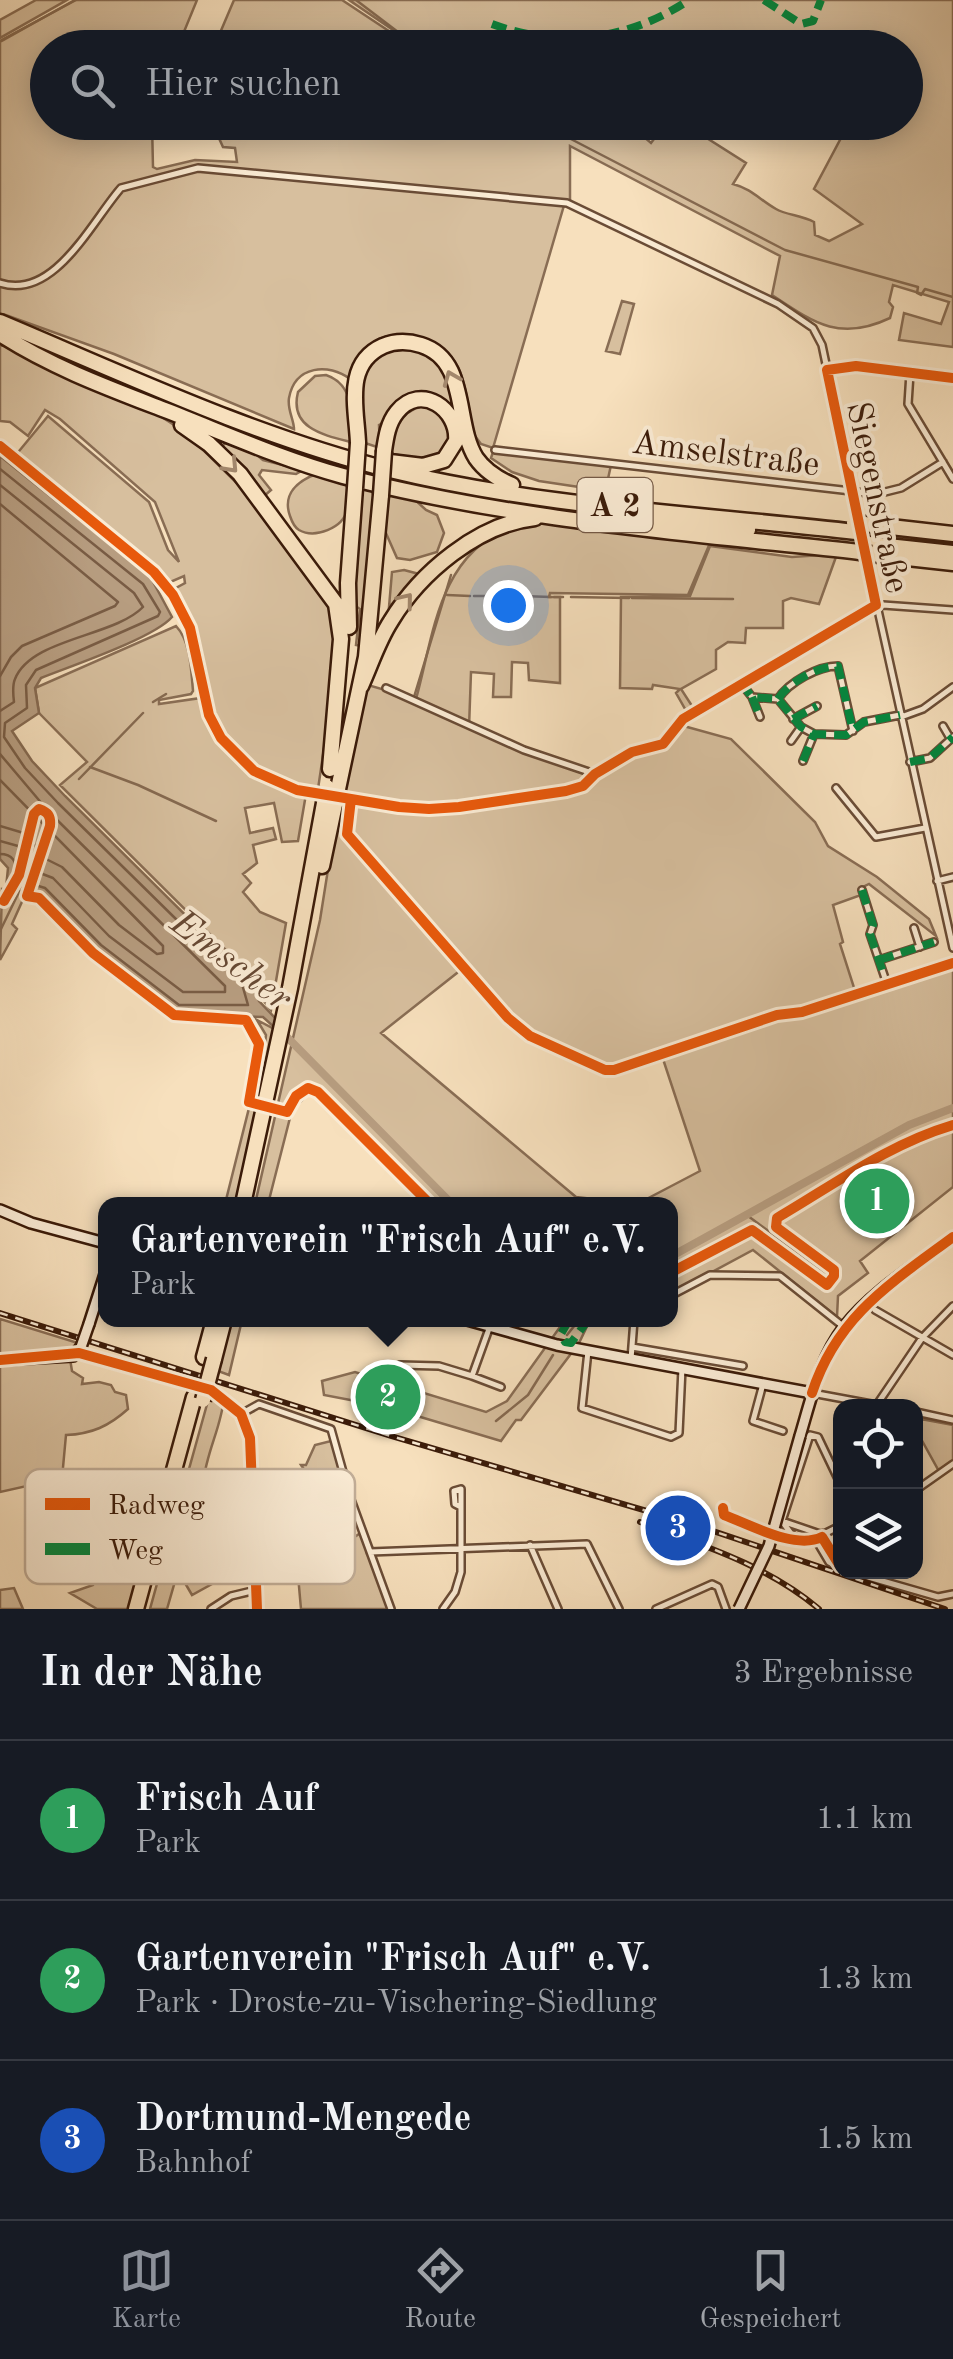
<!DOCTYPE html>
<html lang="de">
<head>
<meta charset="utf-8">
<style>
  body { margin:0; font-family:"Old Standard TT",serif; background:#242831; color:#f1f3f6 }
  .controls { position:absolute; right:30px; bottom:30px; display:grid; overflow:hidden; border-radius:20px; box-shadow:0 5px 25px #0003 }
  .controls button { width:90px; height:90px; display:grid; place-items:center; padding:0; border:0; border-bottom:2px solid #363941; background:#171b24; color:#f1f3f6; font:50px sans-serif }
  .you { position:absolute; left:508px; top:605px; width:35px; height:35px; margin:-25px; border:8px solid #fff; border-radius:50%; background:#1a73e8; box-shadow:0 0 0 15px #1a73e833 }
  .badge { display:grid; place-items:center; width:65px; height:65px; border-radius:50%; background:#8c9099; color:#fff; font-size:32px; font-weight:700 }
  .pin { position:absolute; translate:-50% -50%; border:5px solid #fff; box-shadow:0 2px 10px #0006 }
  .popup { position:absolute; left:98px; top:1197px; width:580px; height:130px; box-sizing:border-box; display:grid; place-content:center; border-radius:20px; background:#171b24; filter:drop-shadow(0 2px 8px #0005); font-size:32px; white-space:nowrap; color:#9ea1a6 }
  .popup b { font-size:38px; color:#f1f3f6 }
  .popup::after { content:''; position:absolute; left:50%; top:100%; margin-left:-20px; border:20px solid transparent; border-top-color:#171b24 }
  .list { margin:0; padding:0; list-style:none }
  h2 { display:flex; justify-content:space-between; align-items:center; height:130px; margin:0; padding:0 40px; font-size:42px }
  h2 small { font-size:32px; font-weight:400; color:#9ea1a6 }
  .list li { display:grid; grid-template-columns:65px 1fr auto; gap:30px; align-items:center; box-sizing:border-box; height:160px; padding:0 40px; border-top:2px solid #363941 }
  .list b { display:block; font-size:38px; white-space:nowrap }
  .list p { margin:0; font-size:32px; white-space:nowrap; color:#9ea1a6 }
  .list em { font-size:32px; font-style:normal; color:#9ea1a6 }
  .icon { flex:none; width:55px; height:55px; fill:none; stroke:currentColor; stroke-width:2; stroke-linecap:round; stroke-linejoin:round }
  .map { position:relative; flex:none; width:953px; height:1609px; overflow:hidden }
  .search { position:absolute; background:#171b24; box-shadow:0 5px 25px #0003; left:30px; right:30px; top:30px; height:110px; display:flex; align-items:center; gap:25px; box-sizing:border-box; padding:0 35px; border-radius:55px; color:#9ea1a6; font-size:38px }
  .sheet { height:610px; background:#171b24 }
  nav { display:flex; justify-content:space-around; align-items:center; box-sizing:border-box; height:140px; border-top:2px solid #363941; background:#171b24; font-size:28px; color:#9ea1a6 }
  nav a { display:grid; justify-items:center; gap:5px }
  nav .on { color:#8c9099 }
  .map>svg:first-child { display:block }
  .green { fill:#d7bf9e; stroke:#896d54; stroke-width:2.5; fill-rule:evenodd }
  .water { fill:#b79d80; stroke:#856950; stroke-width:2.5 }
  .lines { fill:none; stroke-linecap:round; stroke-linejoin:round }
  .shore { stroke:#795c44; stroke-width:2.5 }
  .stream { stroke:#856950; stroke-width:2.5 }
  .river { stroke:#b79d80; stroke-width:8 }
  .minor-casing { stroke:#6a4c36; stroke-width:10 }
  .secondary-casing { stroke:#3b1b09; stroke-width:14 }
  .motorway-casing { stroke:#3b1b09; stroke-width:19 }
  .minor { stroke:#faebd4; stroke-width:5 }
  .secondary { stroke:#faebd4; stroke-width:9 }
  .motorway { stroke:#f7e0bd; stroke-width:14 }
  .rail-casing { stroke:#3b1b09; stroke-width:6 }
  .rail { stroke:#faebd4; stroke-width:2.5; stroke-dasharray:8; stroke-linecap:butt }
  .secondary-bridge-casing { stroke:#3b1b09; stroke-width:14; stroke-linecap:butt }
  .motorway-bridge-casing { stroke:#3b1b09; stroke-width:19; stroke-linecap:butt }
  .secondary-bridge { stroke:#faebd4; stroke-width:9 }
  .motorway-bridge { stroke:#f7e0bd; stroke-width:14 }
  .quiet { stroke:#00873e; stroke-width:8; stroke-dasharray:15 8; stroke-linecap:butt }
  .cycleway-casing { stroke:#faebd4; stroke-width:16 }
  .cycleway { stroke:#e8590c; stroke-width:10 }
  .oneway { stroke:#a2876c }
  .labels { text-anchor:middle; stroke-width:8; stroke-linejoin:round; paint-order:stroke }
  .shield { fill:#faebd4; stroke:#745946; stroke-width:2.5 }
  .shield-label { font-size:32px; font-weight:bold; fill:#3b1b09 }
  .street-label { font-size:35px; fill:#3b1b09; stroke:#faebd4 }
  .water-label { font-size:38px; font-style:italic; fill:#664833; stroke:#faebd4 }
  .key { fill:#faebd4; stroke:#c1ad97; stroke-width:2.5 }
  .key-label { font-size:28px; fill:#3b1b09 }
</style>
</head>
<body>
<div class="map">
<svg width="953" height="1609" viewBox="0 0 953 1609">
  <rect width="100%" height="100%" fill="#f7e0bd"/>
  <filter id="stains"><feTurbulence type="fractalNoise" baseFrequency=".002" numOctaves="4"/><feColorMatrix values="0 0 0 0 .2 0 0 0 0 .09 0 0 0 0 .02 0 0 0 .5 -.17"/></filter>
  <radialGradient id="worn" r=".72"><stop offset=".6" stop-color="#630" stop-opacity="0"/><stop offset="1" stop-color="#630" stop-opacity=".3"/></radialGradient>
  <!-- green -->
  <path class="green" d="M36 0H67L0 38V20Z
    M75 0H197L181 39 191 47 48 48V122L152 123 153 167 157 169 195 160 237 162 235 148 223 147 218 136 219 128 227 123H628L651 143 666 123H683L746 163 733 184C752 189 760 200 776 209 786 215 801 215 814 222L815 235 829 241 862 224 814 189 849 123 906 122V48L418 47 349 0H953V347L899 340 904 313 941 324 949 302 893 285 889 302 893 307 890 318C840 342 814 323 772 295L780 256 570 146V202H565L493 448 481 444 475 436C468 414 468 387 458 367 444 338 396 323 370 345 360 354 355 367 350 379 329 363 295 365 289 398 287 409 294 420 294 429L114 354 0 313V42Z
    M234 0H342L413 47H214Z
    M622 301 634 304 620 354 606 351Z
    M0 344 73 380 160 416 185 432 256 502 326 594 337 625 332 694 318 789C209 765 220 722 194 632 189 617 180 604 174 589L185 583 184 576 168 583 148 563 15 456 48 416 149 502 168 550 179 562 155 502 60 419 45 410 28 436 10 422 0 421Z
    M390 348 424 350 444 366 458 419 431 397 379 425 380 448 362 442C359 401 351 371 390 348Z
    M326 375C354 384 354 417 351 442 323 435 289 428 298 392L315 376Z
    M431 405 440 410 451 434 444 451 424 460 393 454 390 448C396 423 404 407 431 405Z
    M225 443 251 450 263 460 303 470 296 474 262 470 259 475 271 490 263 497 221 448Z
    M494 449 611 465 606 488 619 493 539 481 512 472 491 458Z
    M316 474 348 485C348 493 349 503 347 510 343 528 315 539 299 530 294 527 292 522 290 516 282 494 298 481 316 474Z
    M361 485 376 489 361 646 356 645 360 609 354 605 353 587Z
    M387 494 412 497 426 510 437 515 444 533 437 552 410 560 397 558 385 531Z
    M546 521 710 543 688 595 550 593 549 597H560V683L529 680 528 663 512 662 511 697H493L494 674 471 672 469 728 598 776 632 754 665 746 680 725 731 739 815 822 828 846 877 877 929 919 936 936 869 884 859 889 861 895 833 905 843 942 840 944 856 994 953 965V1108L937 1114 953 1111V1187L860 1261 868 1273 838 1296 837 1317 753 1250 671 1294 670 1204H422L310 1092 292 1110 268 1204H255L320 920 336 819 368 685 416 699C434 634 438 558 508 528 519 523 534 523 546 521ZM349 834 524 1030 610 1067 788 1012 662 1056 700 1171 637 1204 576 1197 381 1033 462 969 348 839Z
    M710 546 792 557 837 554 819 604 791 598 783 601V628H746L745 643 728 642 716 650V669L681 689 694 709 688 714 676 693 680 689 653 685 652 689 620 688 621 597 690 596Z
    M404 570 419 574 418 579 389 607 392 572Z
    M176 626C191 642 191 670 193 691L191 694 159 700V704L201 698C217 753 252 781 306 794L298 841 282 842 274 803 245 808 250 833 273 828 276 839 253 845 257 863 243 874 251 883 243 892 260 912 286 923 271 1010 263 1000 257 981 60 785 87 762 39 713 35 688Z
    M2 889 25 895 12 924 17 929 0 960Z
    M257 1020 276 1030 237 1204H225L265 1044 266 1035Z
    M0 1319 78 1343 69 1351 0 1356Z
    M229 1320H242L229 1375 218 1371Z
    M565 1320H590L579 1343 521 1420H516L501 1441 387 1407 324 1395 322 1381 355 1372 486 1412 507 1401Z
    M70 1359 72 1371 83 1378 82 1384 99 1382 111 1385 115 1392 126 1395 128 1409C109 1426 92 1434 66 1435L60 1500 167 1475 131 1609H97L70 1593 93 1585 97 1575 92 1565 89 1532 79 1531V1517L59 1516 58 1522C47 1510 43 1495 31 1485L0 1492V1363Z
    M211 1390 224 1397C222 1426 206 1452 203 1484L220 1482 221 1516 227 1536V1549L218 1571 221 1579 192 1595 178 1571 167 1609H150Z
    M921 1419 953 1425V1463L940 1473 920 1437Z
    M335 1440 350 1497 308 1528 303 1522 310 1517 307 1504 312 1481 301 1465H306L315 1445Z
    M362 1532 390 1609H301L298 1575Z
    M14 1588 23 1609H0V1590Z"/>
  <!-- water -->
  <path class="water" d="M0 456 150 576 172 617C154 638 71 666 41 678L35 688 39 713 12 731 32 761 65 796 248 977 259 1001 277 1020 275 1028 263 1017 177 1015 94 952 39 896 6 888 8 868 0 859Z"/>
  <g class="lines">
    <!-- shore -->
    <path class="shore" d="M0 469 143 584 160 612 158 616 36 670 26 685 27 708 5 723 4 737 25 768 58 803 242 984 248 1005H179L101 945 45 888 19 880C15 868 18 854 0 854
      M0 485 134 593 143 607C114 637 31 638 15 679 12 686 13 694 14 702L0 711
      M0 504 118 602 115 606 22 646 11 657 0 676
      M0 754 49 812 225 986V992H183L109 936 53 878 32 870 18 846 0 841
      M0 780 163 946V953L157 954 119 925 62 867 44 858 27 834 0 826"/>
    <!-- stream -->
    <path class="stream" d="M356 0 419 48
      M0 41 76 0
      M550 122 560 128 567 137 785 250 918 287 917 293 921 295 925 289 953 297
      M447 595 470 596
      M474 596H504
      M506 596H518
      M522 596 551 597
      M554 597H563
      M571 597 629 598
      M632 598 733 599
      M414 697 451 575
      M153 702 166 694
      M90 767 138 785 216 821
      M79 779 143 713
      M0 931 19 892
      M748 1216 827 1274
      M567 1335 579 1320
      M496 1421 528 1395 553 1355"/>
    <!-- river -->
    <path class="river" d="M280 1030 452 1204
      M670 1257 909 1125 953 1108"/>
    <defs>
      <path id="minor" d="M0 283C54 301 92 221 121 188L198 168 567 203 778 304 813 328 822 345 859 521
        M827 370 856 366 953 378
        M910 373 908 404 953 479
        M0 446 154 572C169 589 183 608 191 631 198 651 199 672 203 692 217 756 264 785 325 795
        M495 450 877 494 901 488 943 462
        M866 556 953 948
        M741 683 752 697 778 699 801 727 814 734 846 735 864 722 900 715
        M386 688 524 750 595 774
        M752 697 760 717
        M778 699C789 682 818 666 838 666L853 731
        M901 717 923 709 953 687
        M793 719 817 706
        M943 726 950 738
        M791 741 801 727
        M803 761 814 734
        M910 762 930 758 953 737
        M836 788 876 837 925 828
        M340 798 399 807 444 808 575 789 628 754 663 744 683 719 861 611 883 605 953 610
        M937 881 953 877
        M862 890 873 925 870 934 887 984
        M914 928 920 947
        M879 960 934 942
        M777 1015 802 1012 953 963
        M670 1296 710 1275 780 1276 844 1327
        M875 1310 953 1355
        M632 1347 743 1366
        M588 1351 582 1408 671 1437 679 1433 682 1368
        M79 1353 211 1390 241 1414 252 1454 257 1609
        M631 1359 634 1320
        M400 1365 439 1366 472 1376 490 1326
        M472 1376 501 1387
        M763 1384 753 1421 783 1431
        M812 1393 882 1406
        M876 1406 922 1338 953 1306
        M916 1412 953 1420
        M241 1414 259 1404 331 1429 350 1497 391 1609
        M916 1490 953 1464
        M782 1521 810 1435 818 1437 840 1483
        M782 1521 792 1535 806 1543 840 1526
        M782 1521 820 1534 827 1533
        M822 1537 840 1565
        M816 1540 829 1562 840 1568
        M530 1545 558 1609
        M277 1552 350 1497
        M370 1552 587 1544 619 1609
        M851 1572 938 1597 953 1594
        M211 1609 231 1596 256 1590
        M443 1609 455 1592 461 1572V1489L454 1491 455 1504 459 1506
        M656 1609 712 1584 718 1587 726 1609"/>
      <path id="secondary" d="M0 1210 31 1223 105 1243
        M467 1320 557 1345 812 1393
        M89 1324 105 1274
        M0 1360 73 1356 81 1347
        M800 1436C811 1399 820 1358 844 1327 873 1290 916 1265 953 1237"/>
      <path id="motorway" d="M0 322C128 376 255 436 390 470 541 507 701 514 856 532
        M0 334C51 367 108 388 165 410 224 433 281 459 343 476 511 520 687 533 860 552
        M182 425 209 444 240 474 336 604 341 639 330 769
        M358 443C357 410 343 364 383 346 395 341 408 341 421 345 469 360 454 423 476 458 485 471 498 479 512 485
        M384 451C386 437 388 423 397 412 421 382 459 410 456 441L444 460 423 466 390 462
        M636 518 748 530
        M864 524 953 534
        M869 544 953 553
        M871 554 953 563
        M349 627 348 583 355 488
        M361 686C371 664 378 641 391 621 420 573 478 524 535 518
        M338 789 366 657 381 495
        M322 866 335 804
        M243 1204 290 988 324 803
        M204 1357 214 1320
        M214 1359 224 1320
        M136 1609 194 1397"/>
    </defs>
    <!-- minor casing -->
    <use href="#minor" class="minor-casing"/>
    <!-- secondary casing -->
    <use href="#secondary" class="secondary-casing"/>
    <!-- motorway casing -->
    <use href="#motorway" class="motorway-casing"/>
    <!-- minor -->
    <use href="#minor" class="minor"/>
    <!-- secondary -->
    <use href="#secondary" class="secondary"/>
    <!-- motorway -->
    <use href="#motorway" class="motorway"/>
    <defs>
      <path id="rail" d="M0 1313 391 1436 698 1526 945 1609
        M640 1522C702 1545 767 1565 819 1609"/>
    </defs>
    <!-- rail casing -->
    <use href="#rail" class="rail-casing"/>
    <!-- rail -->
    <use href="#rail" class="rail"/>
    <defs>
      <path id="secondary-bridge" d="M81 1347 89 1324
        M739 1609 769 1546 800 1436"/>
      <path id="motorway-bridge" d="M355 488 358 443
        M381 495 384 451
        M854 523 864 524
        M860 552 871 554
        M324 803 327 787
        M335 804 338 789
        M203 1400 214 1359"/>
    </defs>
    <!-- secondary-bridge casing -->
    <use href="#secondary-bridge" class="secondary-bridge-casing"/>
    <!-- motorway-bridge casing -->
    <use href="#motorway-bridge" class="motorway-bridge-casing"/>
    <!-- secondary-bridge -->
    <use href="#secondary-bridge" class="secondary-bridge"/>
    <!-- motorway-bridge -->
    <use href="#motorway-bridge" class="motorway-bridge"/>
    <!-- quiet -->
    <path class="quiet" d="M764 0 801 24 813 21 821 0
      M492 24C560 49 629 40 689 0
      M741 683 752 697 778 699 801 727 814 734 846 735 864 722 900 715
      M752 697 760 717
      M778 699C789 682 818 666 838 666L853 731
      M793 719 817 706
      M803 761 814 734
      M910 762 930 758 953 737
      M862 890 873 925 870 934 887 984
      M879 960 934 942
      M569 1320 561 1334 565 1342 571 1343 588 1320
      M257 1573 277 1552"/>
    <defs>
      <path id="cycleway" d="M0 446 154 572 173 595 190 628 209 715 221 738 254 771 297 790 399 807 429 809 459 807 566 791 583 786 595 774 632 752 663 744 683 719 876 605 827 370 856 366 953 378
        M351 799 347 834 508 1018 530 1036 605 1070H614L777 1015 802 1012 953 963
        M4 901 19 875 34 814 39 809C48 812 51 816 50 826L27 896 39 898 93 953 174 1015 246 1020 259 1044 249 1102 287 1112 296 1096 308 1088 318 1092 430 1204
        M670 1273 752 1230 827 1285 834 1276V1270L776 1227 777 1218C835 1184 889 1144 953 1125
        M0 1360 79 1353 211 1390 241 1414 250 1438 257 1609
        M812 1393C837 1316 891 1283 953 1237
        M723 1508 724 1515C751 1525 795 1550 822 1537L840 1566"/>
    </defs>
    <!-- cycleway casing -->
    <use href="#cycleway" class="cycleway-casing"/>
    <!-- cycleway -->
    <use href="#cycleway" class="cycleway"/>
  </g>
  <!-- one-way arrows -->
  <defs><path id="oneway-chevron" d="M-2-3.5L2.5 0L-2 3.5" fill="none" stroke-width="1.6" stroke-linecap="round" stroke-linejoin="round" transform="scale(2.5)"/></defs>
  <g class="oneway">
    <use href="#oneway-chevron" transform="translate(451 378) rotate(-112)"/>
    <use href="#oneway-chevron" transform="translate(231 466) rotate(47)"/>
    <use href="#oneway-chevron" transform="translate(406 600) rotate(-51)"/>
  </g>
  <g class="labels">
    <!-- shield labels -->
    <rect class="shield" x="577.5" y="478" width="75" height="54" rx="8"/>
    <g class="shield-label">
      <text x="615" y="516">A 2</text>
    </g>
    <!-- street labels -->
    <g class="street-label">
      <text transform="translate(726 452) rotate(7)" y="12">Amselstraße</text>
      <text transform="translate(879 497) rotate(78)" y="12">Siegenstraße</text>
    </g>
    <!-- water labels -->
    <g class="water-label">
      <text transform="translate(232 959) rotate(37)" y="13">Emscher</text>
    </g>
  </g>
  <!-- legend -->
  <rect x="25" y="1469" width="330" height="115" rx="15" class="key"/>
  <rect x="45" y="1498" width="45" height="12" fill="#e8590c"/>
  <rect x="45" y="1543" width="45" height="12" fill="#00873e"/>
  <g class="key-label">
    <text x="108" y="1514">Radweg</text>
    <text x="108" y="1559">Weg</text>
  </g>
  <rect width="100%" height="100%" filter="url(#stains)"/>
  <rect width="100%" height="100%" fill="url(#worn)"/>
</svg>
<div class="controls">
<button><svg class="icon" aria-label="locate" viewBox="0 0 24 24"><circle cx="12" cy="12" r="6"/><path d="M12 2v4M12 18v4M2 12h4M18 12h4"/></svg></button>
<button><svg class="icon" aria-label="layers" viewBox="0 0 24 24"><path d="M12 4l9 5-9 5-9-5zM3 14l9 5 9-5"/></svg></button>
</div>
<div class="you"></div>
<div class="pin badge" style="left:877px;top:1201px;background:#2e9e5b">1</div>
<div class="pin badge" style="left:388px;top:1397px;background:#2e9e5b">2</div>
<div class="popup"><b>Gartenverein &quot;Frisch Auf&quot; e.V.</b>Park</div>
<div class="pin badge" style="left:678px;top:1528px;background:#1a4fb4">3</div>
<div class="search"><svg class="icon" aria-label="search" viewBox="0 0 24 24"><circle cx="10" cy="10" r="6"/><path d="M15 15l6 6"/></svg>Hier suchen</div>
</div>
<section class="sheet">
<h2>In der Nähe<small>3 Ergebnisse</small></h2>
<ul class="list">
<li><span class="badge" style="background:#2e9e5b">1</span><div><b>Frisch Auf</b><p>Park</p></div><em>1.1 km</em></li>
<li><span class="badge" style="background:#2e9e5b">2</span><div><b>Gartenverein &quot;Frisch Auf&quot; e.V.</b><p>Park · Droste-zu-Vischering-Siedlung</p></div><em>1.3 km</em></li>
<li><span class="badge" style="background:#1a4fb4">3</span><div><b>Dortmund-Mengede</b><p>Bahnhof</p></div><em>1.5 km</em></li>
</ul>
</section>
<nav>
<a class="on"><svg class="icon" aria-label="map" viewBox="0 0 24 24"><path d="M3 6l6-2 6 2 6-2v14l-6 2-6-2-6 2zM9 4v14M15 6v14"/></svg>Karte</a>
<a><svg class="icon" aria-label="directions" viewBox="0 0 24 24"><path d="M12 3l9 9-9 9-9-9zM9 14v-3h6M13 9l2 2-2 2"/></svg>Route</a>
<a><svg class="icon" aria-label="saved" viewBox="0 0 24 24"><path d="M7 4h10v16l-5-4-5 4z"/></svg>Gespeichert</a>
</nav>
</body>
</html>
